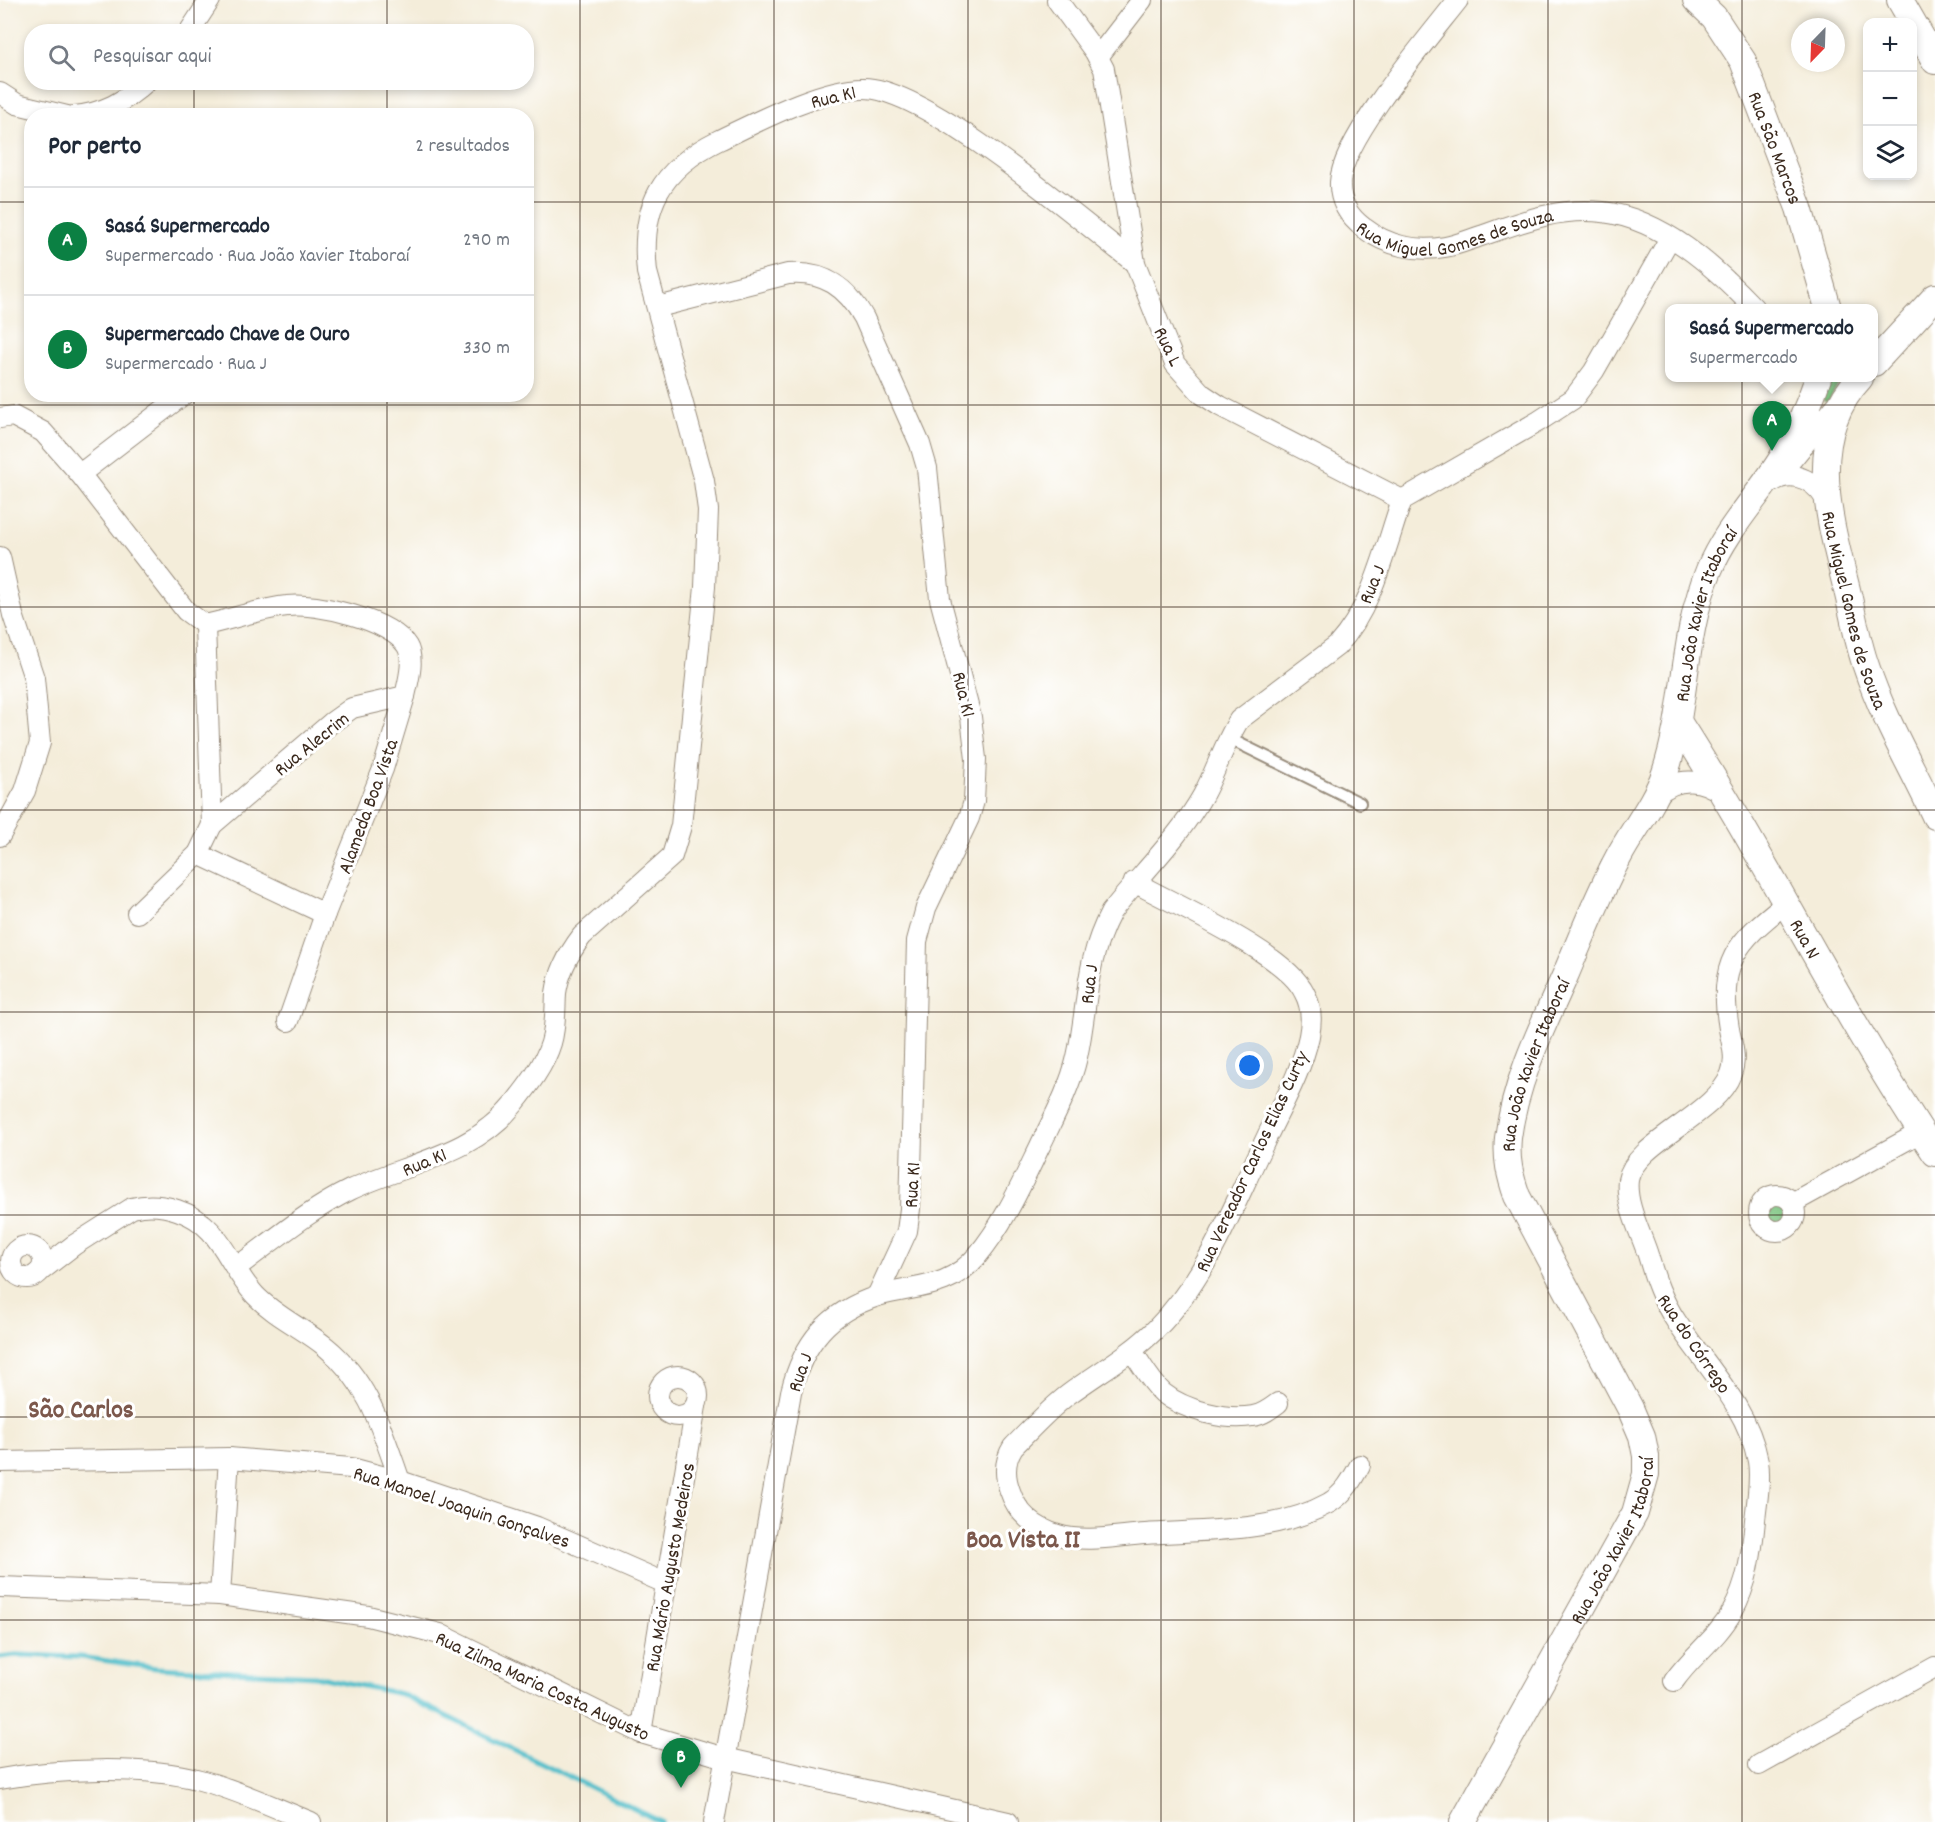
<!DOCTYPE html>
<html lang="pt">
<head>
<meta charset="utf-8">
<style>
  body { margin:0; font-family:Dekko,sans-serif; background:#f6f6f7; color:#1f2937 }
  .controls { position:absolute; right:18px; top:18px; display:grid; overflow:hidden; border-radius:12px; box-shadow:0 3px 9px #0003 }
  .controls button { width:54px; height:54px; display:grid; place-items:center; padding:0; border:0; border-bottom:2px solid #e0e1e3; background:#fff; color:#1f2937; font:30px sans-serif }
  .compass { position:absolute; left:1791px; top:18px; width:54px; height:54px; border-radius:50%; background:#fff; box-shadow:0 3px 9px #0003; rotate:203deg }
  .you { position:absolute; left:1250px; top:1066px; width:21px; height:21px; margin:-15px; border:4px solid #fff; border-radius:50%; background:#1a73e8; box-shadow:0 0 0 9px #1a73e833 }
  .badge { display:grid; place-items:center; width:39px; height:39px; border-radius:50%; background:#0b8043; color:#fff; font-size:20px; font-weight:700 }
  .pin { position:absolute; translate:-50% -50px; filter:drop-shadow(0 2px 3px #0008) }
  .pin::after { content:''; position:absolute; top:32px; width:21px; height:18px; background:inherit; clip-path:polygon(0 0,100% 0,50% 100%) }
  .popup { position:absolute; left:1665px; top:304px; width:213px; height:78px; box-sizing:border-box; display:grid; place-content:center; border-radius:12px; background:#fff; filter:drop-shadow(0 2px 4px #0005); font-size:20px; white-space:nowrap; color:#747a83 }
  .popup b { font-size:22px; color:#1f2937 }
  .popup::after { content:''; position:absolute; left:50%; top:100%; margin-left:-12px; border:12px solid transparent; border-top-color:#fff }
  .list { margin:0; padding:0; list-style:none }
  h2 { display:flex; justify-content:space-between; align-items:center; height:78px; margin:0; padding:0 24px; font-size:26px }
  h2 small { font-size:20px; font-weight:400; color:#747a83 }
  .list li { display:grid; grid-template-columns:39px 1fr auto; gap:18px; align-items:center; box-sizing:border-box; height:108px; padding:0 24px; border-top:2px solid #e0e1e3 }
  .list b { display:block; font-size:22px; white-space:nowrap }
  .list p { margin:0; font-size:20px; white-space:nowrap; color:#747a83 }
  .list em { font-size:20px; font-style:normal; color:#747a83 }
  .icon { flex:none; width:33px; height:33px; fill:none; stroke:currentColor; stroke-width:2; stroke-linecap:round; stroke-linejoin:round }
  .map { position:relative; flex:none; width:1935px; height:1822px; overflow:hidden }
  .search { position:absolute; background:#fff; box-shadow:0 3px 9px #0003; left:24px; top:24px; width:510px; height:66px; display:flex; align-items:center; gap:15px; box-sizing:border-box; padding:0 21px; border-radius:24px; color:#747a83; font-size:22px }
  .panel { position:absolute; background:#fff; box-shadow:0 3px 9px #0003; left:24px; top:108px; width:510px; height:294px; border-radius:24px }
  .map>svg:first-child { display:block }
  .green { fill:#7ec582; stroke:#5c7850; stroke-width:1.5 }
  .lines { fill:none; stroke-linecap:round; stroke-linejoin:round }
  .stream { stroke:#52bfcb; stroke-width:5 }
  .service-casing { stroke:#988c7c; stroke-width:14 }
  .minor-casing { stroke:#988c7c; stroke-width:22 }
  .tertiary-casing { stroke:#988c7c; stroke-width:28 }
  .service { stroke:#fff; stroke-width:10 }
  .minor { stroke:#fff; stroke-width:20 }
  .tertiary { stroke:#fff; stroke-width:26 }
  .grid { fill:none; stroke:#3b2a1e; stroke-width:1.5; stroke-opacity:0.55 }
  .labels { text-anchor:middle; stroke-width:6; stroke-linejoin:round; paint-order:stroke }
  .street-label { font-size:20px; fill:#3b2a1e; stroke:#fff }
  .district-label { font-size:26px; font-weight:bold; fill:#7c584c; stroke:#fff }
</style>
</head>
<body>
<div class="map">
<svg width="1935" height="1822" viewBox="0 0 1935 1822">
  <rect width="100%" height="100%" fill="#fff"/>
  <filter id="ink" filterUnits="userSpaceOnUse"><feTurbulence type="fractalNoise" baseFrequency=".0167" numOctaves="2"/><feDisplacementMap in="SourceGraphic" scale="12" xChannelSelector="R" yChannelSelector="G"/><feConvolveMatrix kernelMatrix="1 2 1 2 8 2 1 2 1" color-interpolation-filters="sRGB"/></filter>
  <filter id="wash" filterUnits="userSpaceOnUse"><feTurbulence type="fractalNoise" baseFrequency=".008" numOctaves="4" result="noise"/><feDisplacementMap in="SourceGraphic" scale="24" xChannelSelector="R" yChannelSelector="G"/><feGaussianBlur stdDeviation="1.35" result="paint"/><feColorMatrix in="noise" values="0 0 0 0 0 0 0 0 0 0 0 0 0 0 0 0 0 1.4 0 .05"/><feComposite in="paint" operator="in"/></filter>
  <g filter="url(#wash)">
    <rect width="100%" height="100%" fill="#f4edda"/>
    <!-- green -->
    <path class="green" d="M1825 378H1835L1839 383 1828 402 1823 400Z
      M1762 1213a14 14 0 1 1 28 0a14 14 0 1 1-28 0Z"/>
    <g class="lines">
      <!-- stream -->
      <path class="stream" d="M0 1657 16 1655 81 1657 156 1668 315 1676 401 1694 661 1822"/>
    </g>
  </g>
  <g filter="url(#ink)">
    <g class="lines">
      <defs>
        <path id="service" d="M1228 738 1360 803"/>
        <g id="minor">
          <path d="M1057 0 1095 52 1104 69 1135 263 1175 364 1202 394 1220 406 1402 500"/>
          <path id="s1" d="M1458 0C1429 37 1342 139 1340 182 1339 201 1349 217 1364 228 1387 246 1416 252 1445 247 1458 245 1471 239 1484 235 1523 221 1560 207 1603 212 1662 219 1715 267 1754 308"/>
          <path d="M189 32 210 0"/>
          <path d="M1098 57 1142 0"/>
          <path d="M0 93 17 104 67 116"/>
          <path d="M74 116C104 113 124 102 146 82"/>
          <path d="M658 307 788 274C824 271 847 287 864 318L920 444 927 468 940 599 971 717 976 759 974 801 969 818 926 908 917 941 910 1209 907 1231 877 1296"/>
          <path d="M0 418 13 416 43 432 80 474 186 611 205 625C232 619 260 609 287 606 316 602 391 620 407 646 415 660 408 682 405 696L352 708 331 723 212 825 198 854 137 913"/>
          <path d="M1789 463 1835 407"/>
          <path d="M80 474 184 394"/>
          <path d="M1772 482C1795 467 1819 483 1829 506"/>
          <path d="M0 557 13 615 34 678 40 743 25 791 0 836"/>
          <path d="M205 625 212 825"/>
          <path d="M1657 795C1677 776 1703 778 1724 795"/>
          <path d="M198 854 325 914"/>
          <path d="M1134 882C1175 905 1285 953 1304 992 1312 1006 1312 1021 1309 1036 1301 1074 1279 1110 1263 1145 1232 1208 1207 1278 1156 1329 1130 1355 1099 1372 1069 1394 1049 1409 1031 1429 1013 1447 1004 1461 1004 1475 1010 1491 1017 1513 1035 1528 1058 1535 1085 1543 1117 1536 1145 1534 1204 1530 1275 1533 1329 1503 1344 1494 1352 1480 1360 1465"/>
          <path d="M288 1021 325 914 383 769 405 696"/>
          <circle cx="1777" cy="1213" r="18"/>
          <path d="M1792 1203 1921 1132"/>
          <circle cx="27" cy="1262" r="16"/>
          <path d="M237 1267C273 1241 309 1210 350 1190 405 1164 473 1155 513 1105 528 1086 544 1066 551 1043 556 1027 555 1010 556 993 559 971 569 953 582 936L672 856 681 826 705 587 708 510 704 481 647 272C640 207 660 169 719 140 757 122 821 88 863 88 926 87 1081 221 1135 263"/>
          <path d="M34 1276 74 1245 132 1208C147 1204 162 1205 177 1210 223 1225 226 1264 255 1295 276 1317 303 1328 326 1347 369 1382 382 1430 400 1481"/>
          <path d="M1132 1351C1142 1365 1150 1381 1163 1393 1184 1410 1226 1421 1253 1416 1262 1415 1270 1409 1278 1403"/>
          <circle cx="678" cy="1396" r="20"/>
          <path d="M0 1462 229 1458 351 1468 400 1481 537 1527 665 1583"/>
          <path d="M0 1587 220 1595 368 1616 440 1634 641 1733 725 1758 1008 1822"/>
          <path d="M220 1595 229 1458"/>
          <path d="M1674 1681C1691 1656 1717 1639 1732 1612 1748 1584 1752 1552 1755 1520 1757 1502 1761 1479 1758 1461 1747 1405 1706 1367 1676 1321 1662 1300 1655 1279 1648 1255 1641 1233 1625 1204 1628 1180 1634 1143 1716 1115 1731 1074 1737 1058 1732 1045 1729 1029 1718 962 1735 943 1786 903"/>
          <path d="M641 1733 697 1400"/>
          <path d="M1759 1765 1935 1667"/>
          <path d="M0 1779C56 1769 145 1765 200 1780 238 1790 275 1808 311 1822"/>
          <path d="M714 1822 791 1392C803 1343 828 1312 878 1296 916 1285 948 1290 977 1256 1004 1224 1022 1183 1040 1146 1054 1117 1070 1088 1077 1057 1089 1003 1084 963 1111 912 1141 874 1179 838 1203 795 1216 771 1224 744 1239 720L1337 646C1373 607 1385 548 1402 500L1539 421 1573 399 1594 371 1670 238"/>
        </g>
        <g id="tertiary">
          <path id="s2" d="M1696 0 1714 17 1743 61 1799 208 1828 308"/>
          <path d="M1900 0 1935 61"/>
          <path d="M1874 363 1935 297"/>
          <path id="s3" d="M1860 378C1805 436 1829 518 1846 586 1853 613 1857 641 1866 666 1883 718 1912 767 1935 816"/>
          <path id="s4" d="M1679 723C1769 863 1842 1014 1935 1153"/>
          <path id="s5" d="M1463 1822 1635 1513 1646 1474V1456L1642 1436 1630 1408 1517 1196C1510 1176 1506 1159 1508 1138 1515 1082 1542 1027 1565 976 1582 936 1598 895 1619 856 1634 828 1655 803 1665 773 1687 707 1682 635 1709 570 1726 529 1758 497 1781 460 1796 435 1809 405 1818 378"/>
        </g>
      </defs>
      <!-- service casing -->
      <use href="#service" class="service-casing"/>
      <!-- minor casing -->
      <use href="#minor" class="minor-casing"/>
      <!-- tertiary casing -->
      <use href="#tertiary" class="tertiary-casing"/>
      <!-- service -->
      <use href="#service" class="service"/>
      <!-- minor -->
      <use href="#minor" class="minor"/>
      <!-- tertiary -->
      <use href="#tertiary" class="tertiary"/>
    </g>
  </g>
  <!-- grid -->
  <path class="grid" d="M194 0V32M387 0V32M580 0V1822M774 0V1822M968 0V1822M1161 0V1822M1354 0V1822M1548 0V1822M1742 0V1822M194 82V116M387 82V116M0 202H32M526 202H1935M194 394V1822M387 394V1822M0 405H1935M0 607H1935M0 810H1935M0 1012H1935M0 1215H1935M0 1417H1935M0 1620H1935"/>
  <g class="labels">
    <!-- street labels -->
    <g class="street-label">
      <text transform="translate(833 96) rotate(-14)" y="7">Rua K1</text>
      <text dy="7" stroke="none"><textPath href="#s2" startOffset="170">Rua São Marcos</textPath></text>
      <text dy="7" stroke="none"><textPath href="#s1" startOffset="369">Rua Miguel Gomes de Souza</textPath></text>
      <text transform="translate(1169 346) rotate(64)" y="7">Rua L</text>
      <text transform="translate(1371 584) rotate(-68)" y="7">Rua J</text>
      <text dy="7" stroke="none"><textPath href="#s3" startOffset="244">Rua Miguel Gomes de Souza</textPath></text>
      <text dy="7" stroke="none"><textPath href="#s5" startOffset="1326">Rua João Xavier Itaboraí</textPath></text>
      <text transform="translate(965 694) rotate(76)" y="7">Rua K1</text>
      <text transform="translate(311 743) rotate(-39)" y="7">Rua Alecrim</text>
      <text transform="translate(367 806) rotate(-70)" y="7">Alameda Boa Vista</text>
      <text dy="7" stroke="none"><textPath href="#s4" startOffset="250">Rua N</textPath></text>
      <text transform="translate(1088 984) rotate(-83)" y="7">Rua J</text>
      <text dy="7" stroke="none"><textPath href="#s5" startOffset="840">Rua João Xavier Itaboraí</textPath></text>
      <text transform="translate(424 1161) rotate(-23)" y="7">Rua K1</text>
      <text transform="translate(1251 1161) rotate(-65)" y="7">Rua Vereador Carlos Elias Curty</text>
      <text transform="translate(911 1185) rotate(-87)" y="7">Rua K1</text>
      <text transform="translate(1695 1343) rotate(56)" y="7">Rua do Córrego</text>
      <text transform="translate(799 1372) rotate(-71)" y="7">Rua J</text>
      <text transform="translate(462 1506) rotate(18)" y="7">Rua Manoel Joaquin Gonçalves</text>
      <text dy="7" stroke="none"><textPath href="#s5" startOffset="320">Rua João Xavier Itaboraí</textPath></text>
      <text transform="translate(669 1567) rotate(-80)" y="7">Rua Mário Augusto Medeiros</text>
      <text transform="translate(543 1685) rotate(25)" y="7">Rua Zilma Maria Costa Augusto</text>
    </g>
    <!-- district labels -->
    <g class="district-label">
      <text x="81" y="1417">São Carlos</text>
      <text x="1023" y="1547">Boa Vista II</text>
    </g>
  </g>
</svg>
<div class="controls">
<button>+</button>
<button>−</button>
<button><svg class="icon" aria-label="layers" viewBox="0 0 24 24"><path d="M12 4l9 5-9 5-9-5zM3 14l9 5 9-5"/></svg></button>
</div>
<svg class="compass" viewBox="-18 -18 36 36"><path d="M0-13l5 13h-10z" fill="#e53935"/><path d="M0 13l5-13h-10z" fill="#747a83"/></svg>
<div class="you"></div>
<div class="pin badge" style="left:1772px;top:451px">A</div>
<div class="popup"><b>Sasá Supermercado</b>Supermercado</div>
<div class="pin badge" style="left:681px;top:1788px">B</div>
<div class="search"><svg class="icon" aria-label="search" viewBox="0 0 24 24"><circle cx="10" cy="10" r="6"/><path d="M15 15l6 6"/></svg>Pesquisar aqui</div>
<section class="panel">
<h2>Por perto<small>2 resultados</small></h2>
<ul class="list">
<li><span class="badge">A</span><div><b>Sasá Supermercado</b><p>Supermercado · Rua João Xavier Itaboraí</p></div><em>290 m</em></li>
<li><span class="badge">B</span><div><b>Supermercado Chave de Ouro</b><p>Supermercado · Rua J</p></div><em>330 m</em></li>
</ul>
</section>
</div>
</body>
</html>
